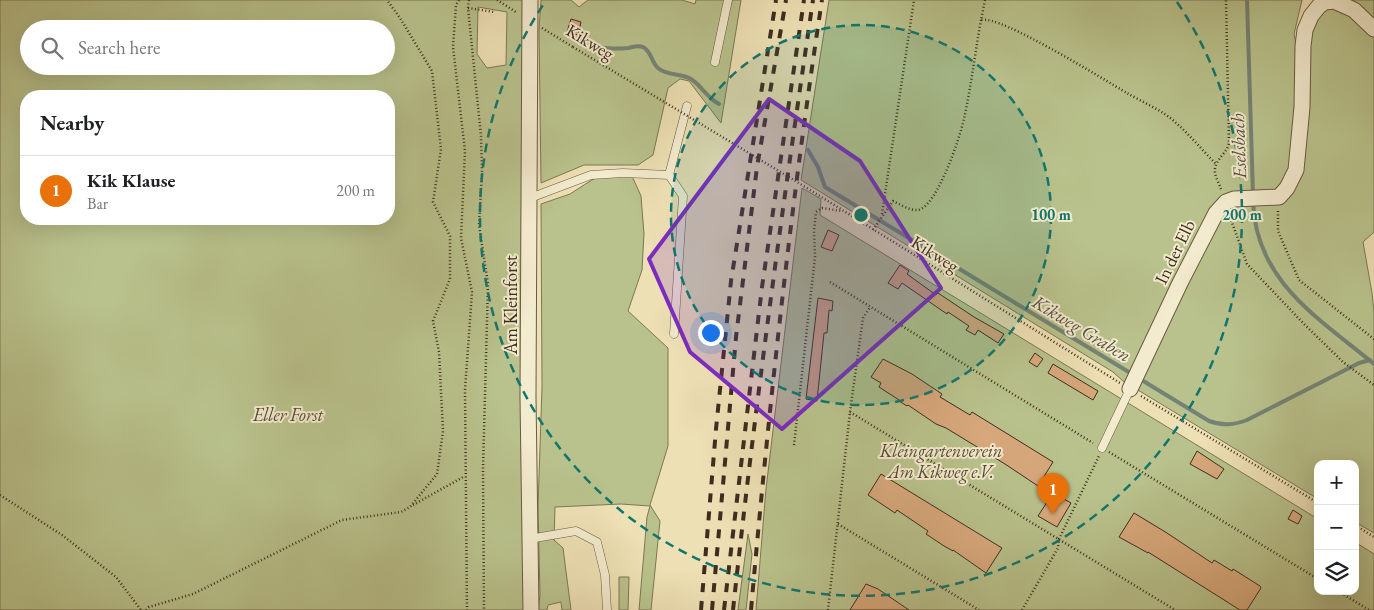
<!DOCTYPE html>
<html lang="en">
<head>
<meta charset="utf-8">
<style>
  body { margin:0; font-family:"EB Garamond",serif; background:#f2f2f2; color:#202124 }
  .controls { position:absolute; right:15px; bottom:15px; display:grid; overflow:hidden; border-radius:10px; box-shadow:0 5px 20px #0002 }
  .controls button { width:45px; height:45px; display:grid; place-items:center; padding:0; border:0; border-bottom:1px solid #e0e0e0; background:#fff; color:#202124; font:25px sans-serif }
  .you { position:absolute; left:710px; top:332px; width:18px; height:18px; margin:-12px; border:4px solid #fff; border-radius:50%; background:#1a73e8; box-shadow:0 0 0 8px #1a73e833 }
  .badge { display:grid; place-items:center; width:32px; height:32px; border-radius:50%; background:#8f2418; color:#fff; font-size:16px; font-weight:700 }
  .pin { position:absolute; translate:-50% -41px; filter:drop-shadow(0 1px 2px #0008) }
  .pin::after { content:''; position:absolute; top:26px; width:18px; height:15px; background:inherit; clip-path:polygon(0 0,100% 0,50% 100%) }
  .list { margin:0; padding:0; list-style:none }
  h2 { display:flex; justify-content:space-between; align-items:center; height:65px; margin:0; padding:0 20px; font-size:21px }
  h2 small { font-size:16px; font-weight:400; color:#757577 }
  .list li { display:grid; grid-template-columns:32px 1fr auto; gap:15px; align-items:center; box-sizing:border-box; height:70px; padding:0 20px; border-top:1px solid #e0e0e0 }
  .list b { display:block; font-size:19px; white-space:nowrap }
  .list p { margin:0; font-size:16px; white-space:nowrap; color:#757577 }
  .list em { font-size:16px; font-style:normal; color:#757577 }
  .icon { flex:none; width:28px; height:28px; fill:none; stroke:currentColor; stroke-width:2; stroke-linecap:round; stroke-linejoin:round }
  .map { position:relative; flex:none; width:1374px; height:610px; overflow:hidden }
  .search { position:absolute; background:#fff; box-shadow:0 5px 20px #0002; left:20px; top:20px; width:375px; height:55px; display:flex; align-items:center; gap:12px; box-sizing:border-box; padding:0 18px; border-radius:28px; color:#757577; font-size:19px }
  .panel { position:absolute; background:#fff; box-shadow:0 5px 20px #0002; left:20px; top:90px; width:375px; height:135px; border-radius:20px }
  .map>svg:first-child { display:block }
  .green { fill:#b9c28c; stroke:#7c7756; fill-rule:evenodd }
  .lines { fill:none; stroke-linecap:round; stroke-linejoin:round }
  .stream { stroke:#758376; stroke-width:4 }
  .building { fill:#d7a87b; stroke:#3f2c1f }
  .service-casing { stroke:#6a5944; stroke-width:9 }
  .minor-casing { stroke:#6a5944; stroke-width:17 }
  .path { stroke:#3f2c1f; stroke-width:2.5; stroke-dasharray:1 2.5; stroke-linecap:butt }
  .service { stroke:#f3ebce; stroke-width:8 }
  .minor { stroke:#f3ebce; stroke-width:15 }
  .rail { stroke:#3f2c1f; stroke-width:4; stroke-dasharray:9 9; stroke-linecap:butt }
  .path-bridge { stroke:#3f2c1f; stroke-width:2.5; stroke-dasharray:1 2.5; stroke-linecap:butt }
  .marked { fill:#7b2cbf; fill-opacity:0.2; stroke:#7b2cbf; stroke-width:4; stroke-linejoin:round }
  .ring { fill:none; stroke:#0f766e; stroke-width:2.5; stroke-dasharray:9 6 }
  .labels { text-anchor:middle; stroke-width:4; stroke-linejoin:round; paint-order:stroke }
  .street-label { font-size:18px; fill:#3f2c1f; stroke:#f3ebce }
  .park-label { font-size:18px; font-style:italic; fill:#574a35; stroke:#f3ebce }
  .water-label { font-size:19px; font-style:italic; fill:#565043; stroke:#f3ebce }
  .centre { fill:#0f766e; stroke:#f3ebce; stroke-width:2.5 }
  .ring-label { font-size:15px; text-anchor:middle; font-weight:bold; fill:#0f766e; stroke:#f3ebce; stroke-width:4; stroke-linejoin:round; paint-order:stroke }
</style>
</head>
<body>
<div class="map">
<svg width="1374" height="610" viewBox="0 0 1374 610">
  <rect width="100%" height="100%" fill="#ede0b4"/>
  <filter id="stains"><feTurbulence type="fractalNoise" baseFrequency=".004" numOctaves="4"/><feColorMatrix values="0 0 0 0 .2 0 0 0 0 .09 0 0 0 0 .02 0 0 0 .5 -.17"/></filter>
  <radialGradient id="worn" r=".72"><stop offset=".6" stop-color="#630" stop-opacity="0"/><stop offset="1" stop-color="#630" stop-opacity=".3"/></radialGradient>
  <!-- green -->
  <path class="green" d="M0 0H527L528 610H0ZM478 7 507 12 506 65 487 68 477 54ZM29 29H386V66H29ZM26 96H389V219H26Z
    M541 0H571L579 7 588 0H682L695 4 696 0H741L721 123 689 81 680 79 668 88 653 155 638 165H584L541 183 539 29Z
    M829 0H1302L1294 34 1296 43 1302 44 1288 190 1308 29 1325 5 1346 11 1374 36V232L1363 242 1372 293 1374 312V533L1355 522V464H1318V499L1123 381 1113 372 801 180Z
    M1343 0H1374V23Z
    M632 176 641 196 644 234 642 270 628 311 668 348V446L650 505 660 521 651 610H639L647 517 650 506 621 504 555 507 554 540 563 548 571 610H562L561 602 548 605 547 610H538L540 595 538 507 542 387 541 204 570 194 595 178Z
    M802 188 821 199 820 215 1318 519V591H1355V542L1374 554V610H756L766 489Z
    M748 534 752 554 746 610H738Z
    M619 577H629L628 610H619Z"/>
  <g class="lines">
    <!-- stream -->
    <path class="stream" d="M1247 0 1253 195
      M590 44C598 49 618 49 628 48 633 47 637 45 643 47 652 52 651 62 658 68 667 76 681 73 691 79 702 86 706 97 719 104
      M808 150 818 167 825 187 1132 374
      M1253 202C1256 282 1319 318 1374 364
      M1140 379 1209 421C1223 426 1234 425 1247 420L1359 363 1370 360"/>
  </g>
  <!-- building -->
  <path class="building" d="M571 19 581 22 578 35 567 32Z
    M828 230 839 235 832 251 821 247Z
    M900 265 909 271 907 274 936 295 938 293 974 317 1004 334 998 343 978 330 975 335 966 330 969 326 948 312 947 314 902 283 898 289 888 283Z
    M818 298 833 301 832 311 829 310 827 333H824L817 401 806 399Z
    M1035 353 1043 359 1037 367 1029 362Z
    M883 359 912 374 942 394 940 397 970 415 972 412 1053 462 1038 486 1005 464 946 428 936 424 908 405 907 406 899 401V400L879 387 881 383 871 377Z
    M1053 364 1098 391 1093 400 1048 373Z
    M1197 451 1224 469 1217 479 1190 464Z
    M881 474 1002 548 986 573 953 550V551L944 546 926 534 928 531 897 510 895 513 868 495Z
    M1053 493 1071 503 1057 527 1038 516Z
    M1293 510 1302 516 1298 524 1288 519Z
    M1134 513 1167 533 1212 563 1214 560 1232 571 1233 569 1260 586 1261 588 1247 610H1240L1148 552V553L1119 537Z
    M866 584 878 589 909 610H850Z"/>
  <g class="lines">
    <defs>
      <path id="service" d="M715 62 728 0
        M669 175 683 196 674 334
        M530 198 591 175 623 173 669 175 687 106
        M1102 448 1130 389
        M529 539 576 531 597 542 605 575 607 610"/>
      <path id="minor" d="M530 0 528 397 531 610
        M1130 389 1180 283 1216 213 1226 202 1234 199 1279 197 1287 188 1296 170 1302 107 1303 46 1305 30 1311 16 1319 6 1325 2 1334 1 1354 10 1374 29"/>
    </defs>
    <!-- service casing -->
    <use href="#service" class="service-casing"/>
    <!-- minor casing -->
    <use href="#minor" class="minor-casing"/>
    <!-- path -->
    <path class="path" d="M459 0 456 5 453 47 465 151 461 238 472 292 465 390 467 610
      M469 0 468 8 481 136 482 172 479 225 488 284 483 469 484 610
      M497 0 516 12
      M985 0 981 20C999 14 1106 81 1127 93 1142 102 1164 111 1176 123 1190 135 1203 151 1216 164
      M468 8 494 12
      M542 28 573 47
      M807 188 1120 383
      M1221 189C1219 183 1214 175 1215 169 1216 159 1227 153 1229 143L1226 0
      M1278 211V231L1299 280 1374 339
      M882 214 914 0
      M1230 217 1247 264 1303 323 1343 362 1374 385
      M873 230 893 201C900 204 910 211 918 210 937 207 960 137 964 119 971 87 975 53 981 20
      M830 282 1093 443
      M1141 396 1318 503
      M850 412 1175 610
      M794 445 815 257 814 231 816 212 822 208 841 211
      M1109 452 1318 579
      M0 495 62 535 116 577 141 610
      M413 505 465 476
      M838 524 979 610
      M1355 525 1374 537
      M1338 591 1369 610
      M146 610 149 607 193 594 342 520 401 512 410 507 437 474 443 431 439 352 433 321 450 279V236L433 202 441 149 432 71 400 18 387 0
      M828 610 850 412 863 318 870 307
      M1022 610 1058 548 1059 539 1099 456"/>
    <!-- service -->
    <use href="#service" class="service"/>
    <!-- minor -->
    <use href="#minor" class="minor"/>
    <!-- rail -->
    <path class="rail" d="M701 610 716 429 731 281 776 0
      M712 610 736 337 757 167 786 0
      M724 610 762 287 804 0
      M733 610C755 406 783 203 813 0
      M751 610C769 406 791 203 822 0"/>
    <!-- path-bridge -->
    <path class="path-bridge" d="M573 47 807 188"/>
  </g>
  <!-- marked area -->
  <path class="marked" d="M769 99 860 161 941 288 782 429 690 352 649 259Z"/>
  <!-- distance rings -->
  <circle cx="861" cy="215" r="190" fill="#0f766e" fill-opacity=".12"/>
  <g class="ring">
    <circle cx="861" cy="215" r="190"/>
    <path d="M1177 2A381 381 0 1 1 545 2"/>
  </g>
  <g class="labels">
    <!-- street labels -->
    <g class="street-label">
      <text transform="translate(590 42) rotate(31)" y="6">Kikweg</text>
      <text transform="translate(1175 252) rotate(-64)" y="6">In der Elb</text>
      <text transform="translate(935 254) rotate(32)" y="6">Kikweg</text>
      <text transform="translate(511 305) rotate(-90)" y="6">Am Kleinforst</text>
    </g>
    <!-- park labels -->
    <g class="park-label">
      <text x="288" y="421">Eller Forst</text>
      <text x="941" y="457">Kleingartenverein<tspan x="941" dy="21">Am Kikweg e.V.</tspan></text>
    </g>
    <!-- water labels -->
    <g class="water-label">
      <text transform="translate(1238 146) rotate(-92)" y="7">Eselsbach</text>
      <text transform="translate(1082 328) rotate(31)" y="7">Kikweg Graben</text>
    </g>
  </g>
  <circle cx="861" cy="215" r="8" class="centre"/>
  <g class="ring-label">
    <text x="1051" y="220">100 m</text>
    <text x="1242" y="220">200 m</text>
  </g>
  <rect width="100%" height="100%" filter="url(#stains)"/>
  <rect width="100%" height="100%" fill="url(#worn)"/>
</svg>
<div class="controls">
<button>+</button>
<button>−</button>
<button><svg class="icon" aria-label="layers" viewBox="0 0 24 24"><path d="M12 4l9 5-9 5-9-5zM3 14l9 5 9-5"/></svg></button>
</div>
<div class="you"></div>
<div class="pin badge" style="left:1053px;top:514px;background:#e8710a">1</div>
<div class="search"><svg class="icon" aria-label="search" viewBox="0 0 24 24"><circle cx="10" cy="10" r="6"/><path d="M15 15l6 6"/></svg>Search here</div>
<section class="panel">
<h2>Nearby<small></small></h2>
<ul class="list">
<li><span class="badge" style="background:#e8710a">1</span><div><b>Kik Klause</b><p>Bar</p></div><em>200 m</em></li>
</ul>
</section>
</div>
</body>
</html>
